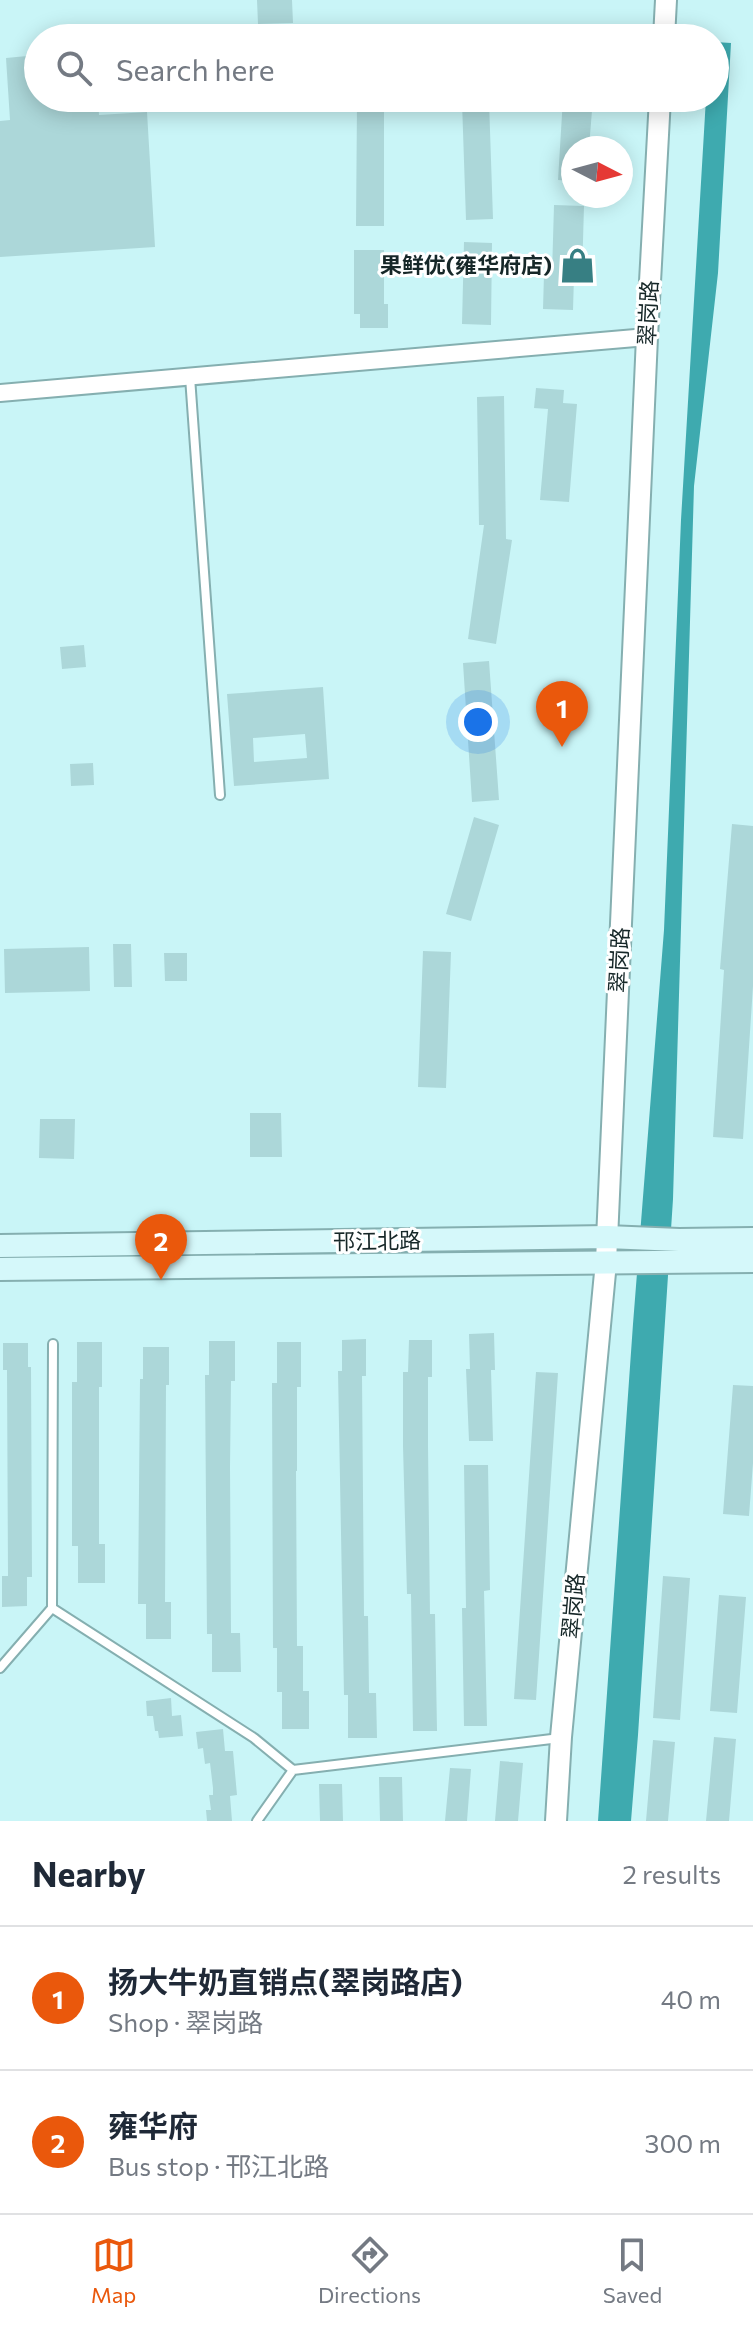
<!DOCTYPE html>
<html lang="en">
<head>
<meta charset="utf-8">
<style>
  body { margin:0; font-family:Commissioner,"Noto Sans SC",sans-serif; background:#f2f2f3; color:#1f2937 }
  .compass { position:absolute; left:561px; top:136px; width:72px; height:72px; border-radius:50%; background:#fff; box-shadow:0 4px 20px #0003; rotate:96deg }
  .you { position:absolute; left:478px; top:722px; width:28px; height:28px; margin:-20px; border:6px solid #fff; border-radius:50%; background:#1a73e8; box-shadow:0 0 0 12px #1a73e833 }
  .badge { display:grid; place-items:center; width:52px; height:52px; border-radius:50%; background:#ea580c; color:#fff; font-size:26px; font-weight:700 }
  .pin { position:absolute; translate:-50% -66px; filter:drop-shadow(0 2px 4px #0008) }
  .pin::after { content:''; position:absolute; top:42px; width:28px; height:24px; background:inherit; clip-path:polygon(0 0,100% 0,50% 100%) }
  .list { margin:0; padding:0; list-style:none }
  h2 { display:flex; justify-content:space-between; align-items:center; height:104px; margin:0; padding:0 32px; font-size:34px }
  h2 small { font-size:26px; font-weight:400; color:#747a83 }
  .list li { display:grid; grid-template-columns:52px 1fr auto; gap:24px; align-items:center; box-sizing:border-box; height:144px; padding:0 32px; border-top:2px solid #e0e1e3 }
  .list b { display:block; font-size:30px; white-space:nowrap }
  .list p { margin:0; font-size:26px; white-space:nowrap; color:#747a83 }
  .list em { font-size:26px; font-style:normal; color:#747a83 }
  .icon { flex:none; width:44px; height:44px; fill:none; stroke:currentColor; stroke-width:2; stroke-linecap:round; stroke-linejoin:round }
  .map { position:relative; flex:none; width:753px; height:1821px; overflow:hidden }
  .search { position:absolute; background:#fff; box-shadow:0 4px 20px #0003; left:24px; right:24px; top:24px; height:88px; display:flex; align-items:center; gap:20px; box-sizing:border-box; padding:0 28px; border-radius:44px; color:#747a83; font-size:30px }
  .sheet { height:392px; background:#fff }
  nav { display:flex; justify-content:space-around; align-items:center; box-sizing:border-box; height:112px; border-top:2px solid #e0e1e3; background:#fff; font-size:22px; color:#747a83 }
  nav a { display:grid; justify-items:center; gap:4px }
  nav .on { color:#ea580c }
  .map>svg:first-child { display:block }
  .water { fill:#3eaaaf }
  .building { fill:#acd7d9; fill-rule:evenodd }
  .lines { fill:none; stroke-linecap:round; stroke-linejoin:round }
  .service-casing { stroke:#85afb0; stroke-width:12 }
  .minor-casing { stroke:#85afb0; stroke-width:20 }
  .tertiary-casing { stroke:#85afb0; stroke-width:24 }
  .secondary-casing { stroke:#85afb0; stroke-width:26 }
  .service { stroke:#fff; stroke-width:8 }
  .minor { stroke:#fff; stroke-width:16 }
  .tertiary { stroke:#fff; stroke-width:20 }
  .secondary { stroke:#d5f8fa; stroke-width:22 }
  .labels { text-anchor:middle; stroke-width:6; stroke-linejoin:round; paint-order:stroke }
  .poi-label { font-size:22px; font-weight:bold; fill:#162728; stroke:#fff; text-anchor:end }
  .street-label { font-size:22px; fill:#162728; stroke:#fff }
</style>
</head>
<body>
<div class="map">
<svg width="753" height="1821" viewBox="0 0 753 1821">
  <rect width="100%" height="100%" fill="#c9f5f7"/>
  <!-- water -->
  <path class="water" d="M715 42 731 43 718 273 694 486 673 1199 638 1735 631 1821H598L633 1324 664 930 681 520 706 98H715Z"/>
  <!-- building -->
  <path class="building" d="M257 0H292L293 23 258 24Z
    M38 55V98H98L99 115 147 112 155 247 0 257V121L10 120 6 58Z
    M563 98H593L589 148H573V181L558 180Z
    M489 101 493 219 466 220 462 102Z
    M357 103H384V226H356Z
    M554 205 584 206 582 276H574L573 310 543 309 544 274H552Z
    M464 242 492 243 491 325 462 324Z
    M354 250H384V304H388V328H360V314H354Z
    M536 388 564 390 563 403 577 404 569 502 540 500 548 409 534 408Z
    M504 396 506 539 512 540 496 644 468 639 484 525H479L477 397Z
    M84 645 86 667 62 669 60 647Z
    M489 661 499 800 472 802 463 663Z
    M323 687 329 779 234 786 227 694ZM305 734 307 758 254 762 253 738Z
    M93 763 94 785 71 786 70 764Z
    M474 817 499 825 471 921 446 914Z
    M732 824 753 826V986L743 1139 713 1137 724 970 720 969Z
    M113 944H131L132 987H114Z
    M89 947 90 991 5 993 4 949Z
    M423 951 451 952 446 1088 418 1087Z
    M164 953H187V981H165Z
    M250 1113H281L282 1157H250Z
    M40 1119H75L74 1159 39 1158Z
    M494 1333 495 1370H491L493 1441H469L466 1369H470L469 1334Z
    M366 1339V1376H362L364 1616H368L369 1693H376L377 1738H348V1695H344L338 1371H342V1340Z
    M409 1340H432V1377H428V1446L430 1614H435L437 1731H413L411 1594H407L403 1446V1372H408Z
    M209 1341H235V1381H231L230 1467 231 1633H240L241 1672H212V1634H207L205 1375H209Z
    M77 1342H102V1387H99V1544H105V1583H78V1546H72V1382H77Z
    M277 1342H301V1387H297V1471H296L297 1646H303V1691H309V1729H282V1692H277V1648H273L272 1383H277Z
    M3 1343H28V1367H31L32 1577H27V1606L2 1607V1576H8L7 1370H3Z
    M143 1347H169V1385H166L165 1602H171V1639H146V1604H138L140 1379H143Z
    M536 1372 558 1373 536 1700 514 1699Z
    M733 1385 753 1386V1463L749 1516 723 1514Z
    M464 1465H488L490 1590 484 1591 487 1726H464L462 1608H466Z
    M663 1576 690 1578 680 1720 653 1718Z
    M719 1595 746 1597 737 1713 710 1711Z
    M171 1698 172 1716 181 1715 183 1736 159 1738 158 1731H155L153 1716H147L146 1701Z
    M223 1729 225 1751H233L237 1795 230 1796 232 1821H207L206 1810H211L209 1795H213V1788L210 1763 205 1764 203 1748 198 1749 196 1732Z
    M714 1737 736 1739 729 1821H706Z
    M653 1740 675 1742 668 1821H646Z
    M500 1761 523 1763 518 1821H495Z
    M450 1768 471 1769 467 1821H445Z
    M379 1777H402L403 1821H380Z
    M319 1784H342L343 1821H320Z"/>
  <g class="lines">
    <defs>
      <path id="service" d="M190 377 220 795
        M52 1608 53 1344
        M0 1668 52 1608 254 1738 293 1770 257 1821
        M293 1770 560 1738"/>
      <path id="minor" d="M0 393 647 337"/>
      <path id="tertiary" d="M664 38 666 0
        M556 1821 561 1737 606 1262 647 337 660 98"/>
      <path id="secondary" d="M0 1246 607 1237 679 1240 753 1239
        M0 1269 753 1261"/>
    </defs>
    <!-- service casing -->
    <use href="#service" class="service-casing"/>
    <!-- minor casing -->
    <use href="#minor" class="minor-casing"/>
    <!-- tertiary casing -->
    <use href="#tertiary" class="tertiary-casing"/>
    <!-- secondary casing -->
    <use href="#secondary" class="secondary-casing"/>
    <!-- service -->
    <use href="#service" class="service"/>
    <!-- minor -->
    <use href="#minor" class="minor"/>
    <!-- tertiary -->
    <use href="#tertiary" class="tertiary"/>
    <!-- secondary -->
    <use href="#secondary" class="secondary"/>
  </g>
  <!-- icons -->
  <defs>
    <symbol id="shop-bare" viewBox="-9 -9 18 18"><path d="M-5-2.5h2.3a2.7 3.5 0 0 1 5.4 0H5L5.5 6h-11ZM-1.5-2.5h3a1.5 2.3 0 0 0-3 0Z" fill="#377f83" stroke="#fff" stroke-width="2.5" paint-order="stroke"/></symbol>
  </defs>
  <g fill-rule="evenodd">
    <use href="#shop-bare" x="552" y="240" width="51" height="51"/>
  </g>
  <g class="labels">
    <!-- poi labels -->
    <g class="poi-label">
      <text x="552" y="273">果鲜优(雍华府店)</text>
    </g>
    <!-- street labels -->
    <g class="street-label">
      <text transform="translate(648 313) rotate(-87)" y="8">翠岗路</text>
      <text transform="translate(619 960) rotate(-87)" y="8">翠岗路</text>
      <text transform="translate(377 1241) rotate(-1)" y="8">邗江北路</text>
      <text transform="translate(573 1606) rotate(-85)" y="8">翠岗路</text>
    </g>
  </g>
</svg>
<svg class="compass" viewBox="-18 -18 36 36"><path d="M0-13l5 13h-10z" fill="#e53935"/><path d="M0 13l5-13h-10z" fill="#747a83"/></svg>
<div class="you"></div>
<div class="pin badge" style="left:562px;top:747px">1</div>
<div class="pin badge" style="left:161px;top:1280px">2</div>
<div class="search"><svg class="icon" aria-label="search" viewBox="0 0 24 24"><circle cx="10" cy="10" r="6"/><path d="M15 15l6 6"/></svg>Search here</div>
</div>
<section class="sheet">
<h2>Nearby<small>2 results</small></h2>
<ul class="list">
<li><span class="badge">1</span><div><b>扬大牛奶直销点(翠岗路店)</b><p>Shop · 翠岗路</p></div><em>40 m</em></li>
<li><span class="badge">2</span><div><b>雍华府</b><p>Bus stop · 邗江北路</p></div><em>300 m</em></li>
</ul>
</section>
<nav>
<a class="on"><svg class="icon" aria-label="map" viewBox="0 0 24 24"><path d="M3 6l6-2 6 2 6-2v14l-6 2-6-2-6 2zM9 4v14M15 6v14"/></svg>Map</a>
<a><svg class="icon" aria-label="directions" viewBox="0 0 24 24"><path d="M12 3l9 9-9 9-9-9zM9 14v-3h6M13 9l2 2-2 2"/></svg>Directions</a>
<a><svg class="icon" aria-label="saved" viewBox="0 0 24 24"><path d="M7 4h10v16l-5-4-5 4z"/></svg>Saved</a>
</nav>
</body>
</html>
